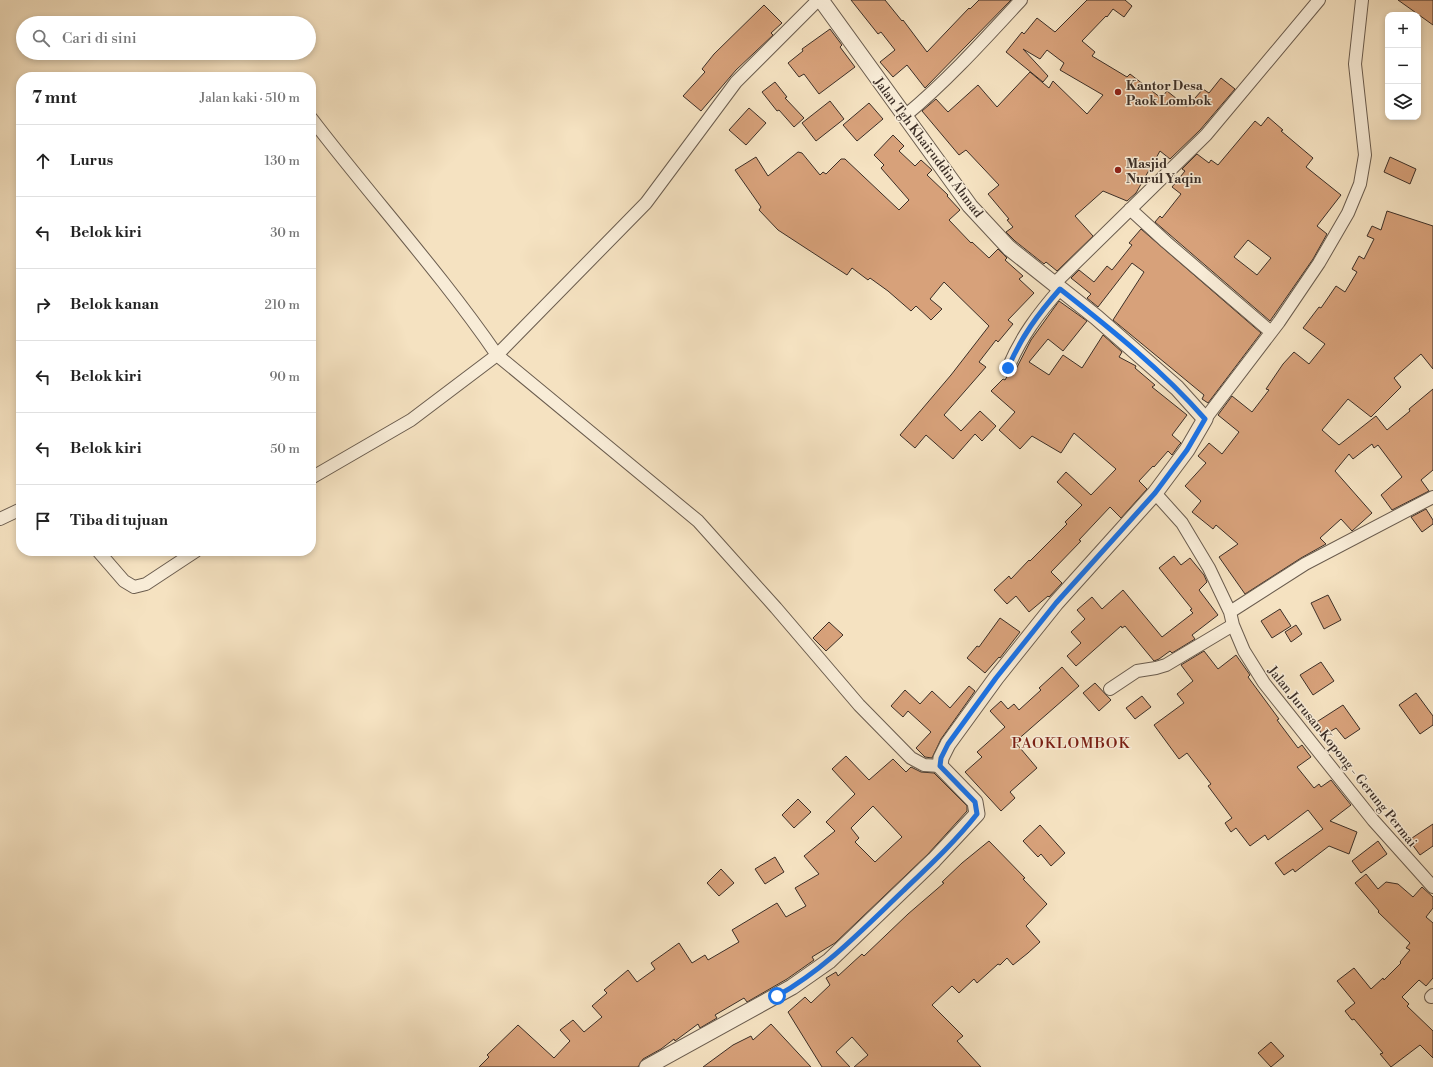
<!DOCTYPE html>
<html lang="id">
<head>
<meta charset="utf-8">
<style>
  body { margin:0; font-family:"Libre Bodoni",serif; background:#f2f2f2; color:#222 }
  .controls { position:absolute; right:12px; top:12px; display:grid; overflow:hidden; border-radius:8px; box-shadow:0 2px 6px #0003 }
  .controls button { width:36px; height:36px; display:grid; place-items:center; padding:0; border:0; border-bottom:1px solid #e0e0e0; background:#fff; color:#222; font:20px sans-serif }
  .stop { position:absolute; width:12px; height:12px; margin:-9px; border:3px solid #1a73e8; border-radius:50%; background:#fff }
  .stop.end { background:#1a73e8; border-color:#fff; box-shadow:0 1px 4px #0008 }
  .list { margin:0; padding:0; list-style:none }
  h2 { display:flex; justify-content:space-between; align-items:center; height:52px; margin:0; padding:0 16px; font-size:17px }
  h2 small { font-size:13px; font-weight:400; color:#767676 }
  .list li { display:grid; grid-template-columns:26px 1fr auto; gap:12px; align-items:center; box-sizing:border-box; height:72px; padding:0 16px; border-top:1px solid #e0e0e0 }
  .list b { display:block; font-size:15px; white-space:nowrap }
  .list em { font-size:13px; font-style:normal; color:#767676 }
  .icon { flex:none; width:22px; height:22px; fill:none; stroke:currentColor; stroke-width:2; stroke-linecap:round; stroke-linejoin:round }
  .map { position:relative; flex:none; width:1433px; height:1067px; overflow:hidden }
  .search { position:absolute; background:#fff; box-shadow:0 2px 6px #0003; left:16px; top:16px; width:300px; height:44px; display:flex; align-items:center; gap:10px; box-sizing:border-box; padding:0 14px; border-radius:22px; color:#767676; font-size:15px }
  .panel { position:absolute; background:#fff; box-shadow:0 2px 6px #0003; left:16px; top:72px; width:300px; height:484px; border-radius:16px }
  .map>svg:first-child { display:block }
  .building { fill:#d7a17a; stroke:#3c2f27; fill-rule:evenodd }
  .lines { fill:none; stroke-linecap:round; stroke-linejoin:round }
  .minor-casing { stroke:#6a5c4e; stroke-width:14 }
  .tertiary-casing { stroke:#6a5c4e; stroke-width:17 }
  .minor { stroke:#f8ecd7; stroke-width:12 }
  .tertiary { stroke:#f8ecd7; stroke-width:15 }
  .route { stroke:#1a73e8; stroke-width:5 }
  .poi-dot { fill:#8f2418; stroke:#f8ecd7; stroke-width:1.5 }
  .labels { text-anchor:middle; stroke-width:3; stroke-linejoin:round; paint-order:stroke }
  .poi-label { font-size:13px; font-weight:bold; fill:#3c2f27; stroke:#f8ecd7; text-anchor:start }
  .street-label { font-size:13px; fill:#3c2f27; stroke:#f8ecd7 }
  .quarter-label { font-size:15px; letter-spacing:1px; fill:#7a1f14; stroke:#f8ecd7 }
</style>
</head>
<body>
<div class="map">
<svg width="1433" height="1067" viewBox="0 0 1433 1067">
  <rect width="100%" height="100%" fill="#f5e2c1"/>
  <filter id="stains"><feTurbulence type="fractalNoise" baseFrequency=".005" numOctaves="4"/><feColorMatrix values="0 0 0 0 .2 0 0 0 0 .09 0 0 0 0 .02 0 0 0 .5 -.17"/></filter>
  <radialGradient id="worn" r=".72"><stop offset=".6" stop-color="#630" stop-opacity="0"/><stop offset="1" stop-color="#630" stop-opacity=".3"/></radialGradient>
  <!-- building -->
  <path class="building" d="M851 0H885L902 21 903 20 927 52 969 8 970 9 979 0H1011L925 88 907 65 893 77 880 62 895 50 881 32 878 34Z
    M1087 0H1125L1132 6 1124 17 1113 9 1107 17 1106 16 1082 41 1095 52 1092 56 1127 77 1130 74 1161 98 1167 91 1187 107 1203 89 1209 93 1221 78 1235 89 1200 130 1170 159 1160 151 1136 193 1127 201 1103 191 1075 216 1093 236 1057 271 1046 262 1044 264 1015 241 1006 232 1013 227 1007 220 1009 219 988 194 999 185 966 150 959 155 922 111 936 99 948 112 978 85 997 107 1030 72 1049 88 1053 81 1087 114 1103 95 1060 70 1064 63 1047 50 1040 59 1023 49 1048 76 1043 82 1006 52 1022 32 1024 34 1037 18 1055 32Z
    M1398 0H1433V25Z
    M764 5 782 23 771 33 773 35 736 70 701 111 683 96 705 72 702 69 714 54Z
    M830 29 842 45 840 47 855 67 819 94 804 74 799 77 788 63 803 51 802 49Z
    M775 82 787 97 785 98 804 118 794 127 779 110 777 111 762 92Z
    M830 101 844 119 816 141 802 123Z
    M869 103 883 119 857 141 843 125Z
    M749 108 766 123 746 145 729 130Z
    M1268 117 1283 130 1281 131 1313 158 1306 167 1341 195 1317 226 1327 234 1313 259 1270 321 1155 222 1160 216 1162 218 1181 194 1172 187 1185 171 1182 169 1197 154 1209 163 1211 160 1218 165 1255 121 1261 126ZM1248 240 1271 258 1257 275 1234 257Z
    M893 135 904 146 899 151 915 166 921 160 932 170 927 175 948 195 947 196 960 210 949 220 971 243 972 242 989 258 998 249 1007 258 1005 260 1023 276 1019 279 1034 293 1008 320 1013 324 998 342 996 340 979 362 986 367 944 415 961 431 980 411 996 426 982 441 975 434 953 459 926 435 915 448 900 435 951 375 989 326 944 282 930 299 942 309 931 320 916 306 911 311 888 291 870 278 868 280 852 268 847 275 778 230 759 210 761 207 735 170 756 157 768 176 798 152 802 153 820 175 823 172 826 174 841 159H845L899 210 909 200 881 168 884 165 874 155Z
    M1390 157 1416 169 1410 184 1384 172Z
    M1387 211 1433 226V369L1421 354 1394 378 1401 387 1371 417 1348 399 1322 430 1339 445 1376 416 1387 430 1410 411 1409 409 1433 389V470L1421 480 1429 491 1392 510 1381 495 1402 477 1378 445 1374 448 1372 444 1353 459 1349 454 1335 471 1372 513 1352 531 1341 519 1320 538 1326 544 1301 558 1245 594 1219 557 1238 544 1216 525 1213 529 1192 512 1201 501 1185 486 1206 463 1198 456 1209 443 1222 454 1239 432 1218 415 1232 396 1252 412 1269 390 1266 389 1283 364 1294 352 1309 364 1325 344 1303 328 1319 307 1321 308 1336 286 1345 292 1357 272 1352 269 1359 256 1364 259 1374 239 1367 236 1372 226 1381 230Z
    M1141 229 1261 333 1208 403 1202 399 1204 395 1113 320 1144 272 1132 263 1098 307 1087 298 1091 294 1071 278 1079 270 1094 282 1107 266 1112 270 1132 245 1129 243Z
    M1059 301 1087 321 1063 351 1048 339 1029 362 1049 375 1063 355 1082 368 1103 335 1122 352 1119 357 1136 366 1135 368 1155 385 1152 387 1187 415 1172 435 1181 443 1179 445 1172 455 1168 451 1154 467 1153 466 1139 481 1147 489 1121 518 1110 507 1079 540 1081 541 1051 572 1062 583 1049 597 1048 596 1029 612 1016 596 1007 604 994 590 1009 576 1011 579 1029 560 1030 561 1067 524 1065 522 1082 505 1057 482 1066 472 1091 495 1116 469 1074 433 1061 453 1032 436 1020 449 999 430 1015 412 991 391 1003 379 1005 380 1008 375 1015 371 1031 340Z
    M1426 509 1433 520V524L1422 532 1411 517Z
    M1174 556 1181 565 1190 558 1204 575 1207 582 1199 590 1218 615 1192 635 1195 639 1172 653 1170 651 1159 659 1154 661 1125 626 1122 628 1121 626 1076 666 1067 656 1081 643 1071 632 1085 619 1077 610 1092 597 1102 609 1123 590 1162 637 1193 613 1190 610 1192 609 1159 568Z
    M1328 595 1341 620 1324 629 1311 603Z
    M1280 609 1291 626 1272 638 1261 621Z
    M1000 618 1020 632 1000 658 999 657 985 673 967 658 977 646 979 647Z
    M829 622 843 635 826 651 813 638Z
    M1296 625 1302 634 1291 642 1285 632Z
    M1204 651 1218 669 1236 655 1250 675 1248 677 1279 719 1277 720 1298 748 1302 745 1311 757 1297 767 1314 788 1319 784 1321 787 1331 780 1351 805 1330 821 1357 832 1349 854 1329 846 1295 872 1293 869 1284 875 1275 863 1323 829 1308 810 1268 840 1265 835 1250 846 1236 828 1231 832 1225 823 1232 818 1208 786 1211 784 1187 753 1179 759 1154 725 1184 703 1177 694 1193 681 1181 665Z
    M1321 662 1334 681 1313 695 1300 675Z
    M1062 667 1079 686 1015 742 1037 768 1010 792 1015 798 1001 811 965 772 982 757 977 752 1005 727 990 711 1001 701 1008 709 1014 704 1019 710 1041 690 1039 688Z
    M1095 683 1111 700 1099 711 1083 693Z
    M969 686 975 691 941 739 932 758 925 757 916 748 931 732 908 711 903 717 891 706 905 690 920 704 932 691 950 708Z
    M1416 693 1433 716V725L1420 734 1399 705Z
    M1142 696 1151 707 1135 719 1126 708Z
    M1343 705 1360 729 1345 739 1336 728 1323 736 1315 723Z
    M846 756 869 780 893 759 906 772 911 767 921 772 934 773 967 806V811L928 854 835 943 812 957 814 960 787 979 747 1002 744 998 715 1015 717 1018 700 1028 698 1024 675 1041 674 1039 661 1049 643 1059 638 1067H479L489 1057 487 1055 518 1025 554 1058 570 1041 560 1030 573 1020 584 1032 602 1017 592 1006 607 993 604 990 628 970 637 982 655 969 651 963 679 943 692 963 705 955 708 960 739 942 732 930 777 903 786 917 806 906 795 888 819 874 804 856 835 831 826 822 855 794 832 769ZM873 806 902 837 875 862 855 842 859 838 851 828Z
    M798 799 811 812 794 828 782 815Z
    M1433 824V846L1420 855 1409 840Z
    M1040 825 1065 853 1051 866 1041 854 1038 857 1023 841Z
    M989 841 1025 878 1023 879 1047 904 1026 926 1040 942 1028 953 1013 965 1007 958 1000 965 998 964 977 983 974 979 959 993 952 986 932 1005 963 1036 957 1041 981 1067H854L868 1055 852 1037 836 1052 850 1067H822L788 1012 805 997 811 1003 830 985 826 978 836 972 838 976 862 954 864 956 908 914 944 883 942 882 962 863Z
    M1378 841 1387 854 1361 873 1352 861Z
    M775 857 784 872 765 884 755 869Z
    M721 869 734 883 719 896 707 883Z
    M1366 874 1378 889 1386 882 1398 884 1413 897 1422 887 1433 897V908L1426 917 1433 923V978L1426 986 1419 980 1402 997 1409 1004 1407 1006 1433 1031V1058L1420 1045 1391 1067 1380 1054 1383 1053 1354 1019 1352 1020 1345 1011 1355 1003 1337 981 1354 968 1371 989 1383 978 1384 980 1401 963 1400 962 1410 950 1406 948 1410 943 1378 912 1379 911 1355 883Z
    M771 1024 811 1067H703L733 1045 751 1036 753 1040Z
    M1271 1042 1284 1056 1271 1067 1258 1053Z"/>
  <g class="lines">
    <defs>
      <path id="minor" d="M906 115C948 80 984 40 1021 0
        M311 118C372 198 440 272 497 355L646 203 736 82 818 0
        M1130 209 1166 242 1271 332
        M1054 284 1206 135 1319 0
        M1008 368C1021 337 1038 314 1060 289
        M1205 419 1279 322 1319 263 1348 213 1360 184 1365 155 1355 64 1362 0
        M311 478 411 420 497 355 698 521 776 608 859 705 911 758 924 765 940 766
        M1155 493 1182 523 1209 568 1230 612 1233 625 1244 651 1264 683 1373 820 1433 887
        M0 519 21 509
        M98 551 124 581 134 587 146 584 196 551
        M1230 612 1305 564 1433 497
        M1110 689 1137 671 1156 668 1166 665 1233 625
        M1431 997 1433 995"/>
      <path id="tertiary" d="M647 1067 792 987 829 961 934 860 977 814 975 802 940 766 941 758 948 744 996 678 1056 603 1155 493 1187 450 1205 419 1177 388 1096 317 1009 248 970 206 821 0"/>
    </defs>
    <!-- minor casing -->
    <use href="#minor" class="minor-casing"/>
    <!-- tertiary casing -->
    <use href="#tertiary" class="tertiary-casing"/>
    <!-- minor -->
    <use href="#minor" class="minor"/>
    <!-- tertiary -->
    <use href="#tertiary" class="tertiary"/>
  </g>
  <g class="lines">
    <!-- route -->
    <path class="route" d="M777 996C825 969 863 929 903 891 928 867 955 842 977 814L975 802 940 766 941 758 948 744 996 678 1056 603 1155 493 1187 450 1205 419C1162 370 1111 329 1060 289 1038 314 1021 337 1008 368"/>
  </g>
  <!-- markers -->
  <g class="poi-dot">
    <circle cx="1118" cy="92" r="4"/>
    <circle cx="1118" cy="170" r="4"/>
  </g>
  <g class="labels">
    <!-- poi labels -->
    <g class="poi-label">
      <text x="1126" y="90">Kantor Desa<tspan x="1126" dy="15">Paok Lombok</tspan></text>
      <text x="1126" y="168">Masjid<tspan x="1126" dy="15">Nurul Yaqin</tspan></text>
    </g>
    <!-- street labels -->
    <g class="street-label">
      <text transform="translate(929 147) rotate(53)" y="5">Jalan Tgh Khairuddin Ahmad</text>
      <text transform="translate(1343 756) rotate(51)" y="5">Jalan Jurusan Kopong - Gerung Permai</text>
    </g>
    <!-- quarter labels -->
    <g class="quarter-label">
      <text x="1071" y="748">PAOKLOMBOK</text>
    </g>
  </g>
  <rect width="100%" height="100%" filter="url(#stains)"/>
  <rect width="100%" height="100%" fill="url(#worn)"/>
</svg>
<div class="controls">
<button>+</button>
<button>−</button>
<button><svg class="icon" aria-label="layers" viewBox="0 0 24 24"><path d="M12 4l9 5-9 5-9-5zM3 14l9 5 9-5"/></svg></button>
</div>
<div class="stop" style="left:777px;top:996px"></div>
<div class="stop end" style="left:1008px;top:368px"></div>
<div class="search"><svg class="icon" aria-label="search" viewBox="0 0 24 24"><circle cx="10" cy="10" r="6"/><path d="M15 15l6 6"/></svg>Cari di sini</div>
<section class="panel">
<h2>7 mnt<small>Jalan kaki · 510 m</small></h2>
<ul class="list">
<li><svg class="icon" aria-label="ahead" viewBox="0 0 24 24"><path d="M12 20V5M6 11l6-6 6 6"/></svg><div><b>Lurus</b></div><em>130 m</em></li>
<li><svg class="icon" aria-label="left" viewBox="0 0 24 24"><path d="M17 20v-9H6M10 6l-5 5 5 5"/></svg><div><b>Belok kiri</b></div><em>30 m</em></li>
<li><svg class="icon" aria-label="right" viewBox="0 0 24 24"><path d="M7 20v-9h11M14 6l5 5-5 5"/></svg><div><b>Belok kanan</b></div><em>210 m</em></li>
<li><svg class="icon" aria-label="left" viewBox="0 0 24 24"><path d="M17 20v-9H6M10 6l-5 5 5 5"/></svg><div><b>Belok kiri</b></div><em>90 m</em></li>
<li><svg class="icon" aria-label="left" viewBox="0 0 24 24"><path d="M17 20v-9H6M10 6l-5 5 5 5"/></svg><div><b>Belok kiri</b></div><em>50 m</em></li>
<li><svg class="icon" aria-label="arrive" viewBox="0 0 24 24"><path d="M6 21V4h12l-3 4 3 4H6"/></svg><div><b>Tiba di tujuan</b></div></li>
</ul>
</section>
</div>
</body>
</html>
